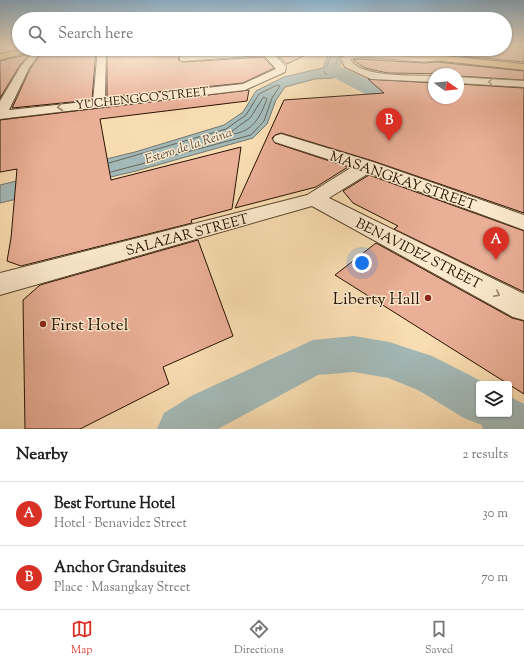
<!DOCTYPE html>
<html lang="en">
<head>
<meta charset="utf-8">
<style>
  body { margin:0; font-family:"Sorts Mill Goudy",serif; background:#f2f2f2; color:#222 }
  .controls { position:absolute; right:12px; bottom:12px; display:grid; overflow:hidden; border-radius:4px; box-shadow:0 1px 3px #0004 }
  .controls button { width:36px; height:36px; display:grid; place-items:center; padding:0; border:0; border-bottom:1px solid #e0e0e0; background:#fff; color:#222; font:20px sans-serif }
  .compass { position:absolute; left:428px; top:68px; width:36px; height:36px; border-radius:50%; background:#fff; box-shadow:0 1px 3px #0004; rotate:104deg }
  .you { position:absolute; left:362px; top:263px; width:14px; height:14px; margin:-10px; border:3px solid #fff; border-radius:50%; background:#1a73e8; box-shadow:0 0 0 6px #1a73e833 }
  .badge { display:grid; place-items:center; width:26px; height:26px; border-radius:50%; background:#d93025; color:#fff; font-size:13px; font-weight:700 }
  .pin { position:absolute; translate:-50% -33px; filter:drop-shadow(0 1px 2px #0008) }
  .pin::after { content:''; position:absolute; top:21px; width:14px; height:12px; background:inherit; clip-path:polygon(0 0,100% 0,50% 100%) }
  .list { margin:0; padding:0; list-style:none }
  h2 { display:flex; justify-content:space-between; align-items:center; height:52px; margin:0; padding:0 16px; font-size:17px }
  h2 small { font-size:13px; font-weight:400; color:#767676 }
  .list li { display:grid; grid-template-columns:26px 1fr auto; gap:12px; align-items:center; box-sizing:border-box; height:64px; padding:0 16px; border-top:1px solid #e0e0e0 }
  .list b { display:block; font-size:15px; white-space:nowrap }
  .list p { margin:0; font-size:13px; white-space:nowrap; color:#767676 }
  .list em { font-size:13px; font-style:normal; color:#767676 }
  .icon { flex:none; width:22px; height:22px; fill:none; stroke:currentColor; stroke-width:2; stroke-linecap:round; stroke-linejoin:round }
  .map { position:relative; flex:none; width:524px; height:429px; overflow:hidden }
  .search { position:absolute; background:#fff; box-shadow:0 1px 3px #0004; left:12px; right:12px; top:12px; height:44px; display:flex; align-items:center; gap:10px; box-sizing:border-box; padding:0 14px; border-radius:22px; color:#767676; font-size:15px }
  .sheet { height:180px; background:#fff }
  nav { display:flex; justify-content:space-around; align-items:center; box-sizing:border-box; height:56px; border-top:1px solid #e0e0e0; background:#fff; font-size:11px; color:#767676 }
  nav a { display:grid; justify-items:center; gap:2px }
  nav .on { color:#d93025 }
  .map>svg:first-child { display:block }
  .water { fill:#a3b9b7; stroke:#72776e }
  .lines { fill:none; stroke-linecap:round; stroke-linejoin:round }
  .shore { stroke:#66665c; stroke-width:1 }
  .canal { fill:#a3b9b7; fill-rule:evenodd }
  .river { fill:#a3b9b7; fill-rule:evenodd }
  .building { fill:#eaaf97; stroke:#281301 }
  .minor-casing { stroke:#5c462d; stroke-width:2 }
  .major-casing { stroke:#281301; stroke-width:2 }
  .minor { fill:#fbe9cd; fill-rule:evenodd }
  .major { fill:#ecbe79; fill-rule:evenodd }
  .oneway { stroke:#9c8971 }
  .poi-dot { fill:#8f2418; stroke:#fbe9cd; stroke-width:1.5 }
  .labels { text-anchor:middle; stroke-width:3; stroke-linejoin:round; paint-order:stroke }
  .far-street-label { font-size:12px; fill:#281301; stroke:#fbe9cd }
  .far-water-label { font-size:13px; font-style:italic; fill:#534d41; stroke:#fbe9cd }
  .street-label { font-size:14px; fill:#281301; stroke:#fbe9cd }
  .near-poi-label { font-size:17px; fill:#281301; stroke:#fbe9cd; text-anchor:end }
</style>
</head>
<body>
<div class="map">
<svg width="524" height="429" viewBox="0 0 524 429">
  <rect width="100%" height="100%" fill="#f9ddb2"/>
  <filter id="stains"><feTurbulence type="fractalNoise" baseFrequency=".005" numOctaves="4"/><feColorMatrix values="0 0 0 0 .2 0 0 0 0 .09 0 0 0 0 .02 0 0 0 .5 -.17"/></filter>
  <radialGradient id="worn" r=".72"><stop offset=".6" stop-color="#630" stop-opacity="0"/><stop offset="1" stop-color="#630" stop-opacity=".3"/></radialGradient>
  <!-- water -->
  <path class="water" d="M333 49H350C340 57 341 68 333 78L315 79 285 87 276 100 267 124 253 138 136 171 0 203V185L135 152 224 125 243 112 256 91 284 77 323 68 329 52Z"/>
  <g class="lines">
    <!-- shore -->
    <path class="shore" d="M334 49 324 72 326 74H331L343 49
      M264 97 267 99C260 117 253 132 232 134V131L250 118Z
      M109 163 226 129 246 115 259 94 277 85 280 86 272 98 264 121 251 135 111 172"/>
    <!-- canal -->
    <path class="canal" d="M354 336 389 342 432 356 487 384H479V414H509V396L524 404V429H483L481 424H479L464 418 418 390 388 378 354 372 318 375 218 429H157L164 413 193 395 313 340Z"/>
    <!-- river -->
    <path class="river" d="M334 64 452 117 524 144V165L512 162 432 129 327 74 324 70 327 66Z"/>
  </g>
  <!-- building -->
  <path class="building" d="M505 45H524V62L390 49H440L468 51V49H505Z
    M47 49H96L92 100 12 108 30 69 40 55Z
    M107 49H256L180 54 178 60 183 62 263 57 274 68 243 83 107 97Z
    M312 51V52L287 64 278 56H292L297 52Z
    M30 54 20 65 0 98V61Z
    M359 59 425 63 436 62 524 71V80L458 76V74L388 73 365 68 353 60Z
    M368 79 434 83V98H458V84L524 88V213L373 161 281 133 275 135 272 138 275 143 348 167 316 187 235 208 284 100 384 93Z
    M249 90 247 101 100 119 111 180 241 147 232 209 191 220 192 223 21 266 7 261 11 238 17 169 0 172V120Z
    M369 175 524 231V292L394 229 398 226 353 203 343 191Z
    M198 240 233 336 163 367 169 384 80 429H25L23 300 40 285Z
    M376 243 512 318 524 321V394L335 275Z"/>
  <g class="lines">
    <defs>
      <path id="minor" d="M36 49H46L39 54 29 68 9 110 93 101 98 49H106L105 99 243 84 276 69 264 55 183 61 180 60V56L259 51 258 49H294L296 51 292 54 274 55 286 66 285 72 245 90 0 119V101L21 66Z
        M364 51 437 55 441 58C431 68 370 52 350 59 359 78 415 75 434 76V82L371 79 345 67 341 58 350 53Z
        M458 77 524 81V87L458 83Z
        M281 134 373 162 524 215V230L369 173 329 198 524 294V320L513 317 312 206 0 295V273L307 195 352 167 275 142 273 139 275 136Z"/>
      <path id="major" d="M25 49H41L0 60V54Z
        M347 49H375L524 64V70L351 51Z"/>
    </defs>
    <!-- minor casing -->
    <use href="#minor" class="minor-casing"/>
    <!-- major casing -->
    <use href="#major" class="major-casing"/>
    <!-- minor -->
    <use href="#minor" class="minor"/>
    <!-- major -->
    <use href="#major" class="major"/>
  </g>
  <!-- one-way arrows -->
  <defs><path id="oneway-chevron" d="M-2-3.5L2.5 0L-2 3.5" fill="none" stroke-width="1.6" stroke-linecap="round" stroke-linejoin="round"/></defs>
  <g class="oneway">
    <use href="#oneway-chevron" transform="translate(491 82) rotate(-177)"/>
    <use href="#oneway-chevron" transform="translate(60 107) rotate(173)"/>
    <use href="#oneway-chevron" transform="translate(497 294) rotate(27)"/>
  </g>
  <!-- sky -->
  <linearGradient id="sky" x2="0" y2="1"><stop stop-color="#8cb6d4"/><stop offset="0.43" stop-color="#fcf0dc"/><stop offset="1" stop-color="#fcf0dc" stop-opacity="0"/></linearGradient>
  <rect width="524" height="105" fill="url(#sky)"/>
  <!-- markers -->
  <g class="poi-dot">
    <circle cx="428" cy="298" r="4"/>
    <circle cx="43" cy="324" r="4"/>
  </g>
  <g class="labels">
    <!-- far-street labels -->
    <g class="far-street-label">
      <text transform="translate(142 98) rotate(-6)" y="4">YUCHENGCO STREET</text>
    </g>
    <!-- far-water labels -->
    <g class="far-water-label">
      <text transform="translate(188 145) rotate(-18)" y="5">Estero de la Reina</text>
    </g>
    <!-- street labels -->
    <g class="street-label">
      <text transform="translate(403 180) rotate(19)" y="5">MASANGKAY STREET</text>
      <text transform="translate(187 234) rotate(-15)" y="5">SALAZAR STREET</text>
      <text transform="translate(419 253) rotate(27)" y="5">BENAVIDEZ STREET</text>
    </g>
    <!-- near-poi labels -->
    <g class="near-poi-label">
      <text x="420" y="304">Liberty Hall</text>
      <text x="51" y="330" text-anchor="start">First Hotel</text>
    </g>
  </g>
  <rect width="100%" height="100%" filter="url(#stains)"/>
  <rect width="100%" height="100%" fill="url(#worn)"/>
</svg>
<div class="controls">
<button><svg class="icon" aria-label="layers" viewBox="0 0 24 24"><path d="M12 4l9 5-9 5-9-5zM3 14l9 5 9-5"/></svg></button>
</div>
<svg class="compass" viewBox="-18 -18 36 36"><path d="M0-13l5 13h-10z" fill="#e53935"/><path d="M0 13l5-13h-10z" fill="#767676"/></svg>
<div class="you"></div>
<div class="pin badge" style="left:496px;top:260px">A</div>
<div class="pin badge" style="left:389px;top:141px">B</div>
<div class="search"><svg class="icon" aria-label="search" viewBox="0 0 24 24"><circle cx="10" cy="10" r="6"/><path d="M15 15l6 6"/></svg>Search here</div>
</div>
<section class="sheet">
<h2>Nearby<small>2 results</small></h2>
<ul class="list">
<li><span class="badge">A</span><div><b>Best Fortune Hotel</b><p>Hotel · Benavidez Street</p></div><em>30 m</em></li>
<li><span class="badge">B</span><div><b>Anchor Grandsuites</b><p>Place · Masangkay Street</p></div><em>70 m</em></li>
</ul>
</section>
<nav>
<a class="on"><svg class="icon" aria-label="map" viewBox="0 0 24 24"><path d="M3 6l6-2 6 2 6-2v14l-6 2-6-2-6 2zM9 4v14M15 6v14"/></svg>Map</a>
<a><svg class="icon" aria-label="directions" viewBox="0 0 24 24"><path d="M12 3l9 9-9 9-9-9zM9 14v-3h6M13 9l2 2-2 2"/></svg>Directions</a>
<a><svg class="icon" aria-label="saved" viewBox="0 0 24 24"><path d="M7 4h10v16l-5-4-5 4z"/></svg>Saved</a>
</nav>
</body>
</html>
